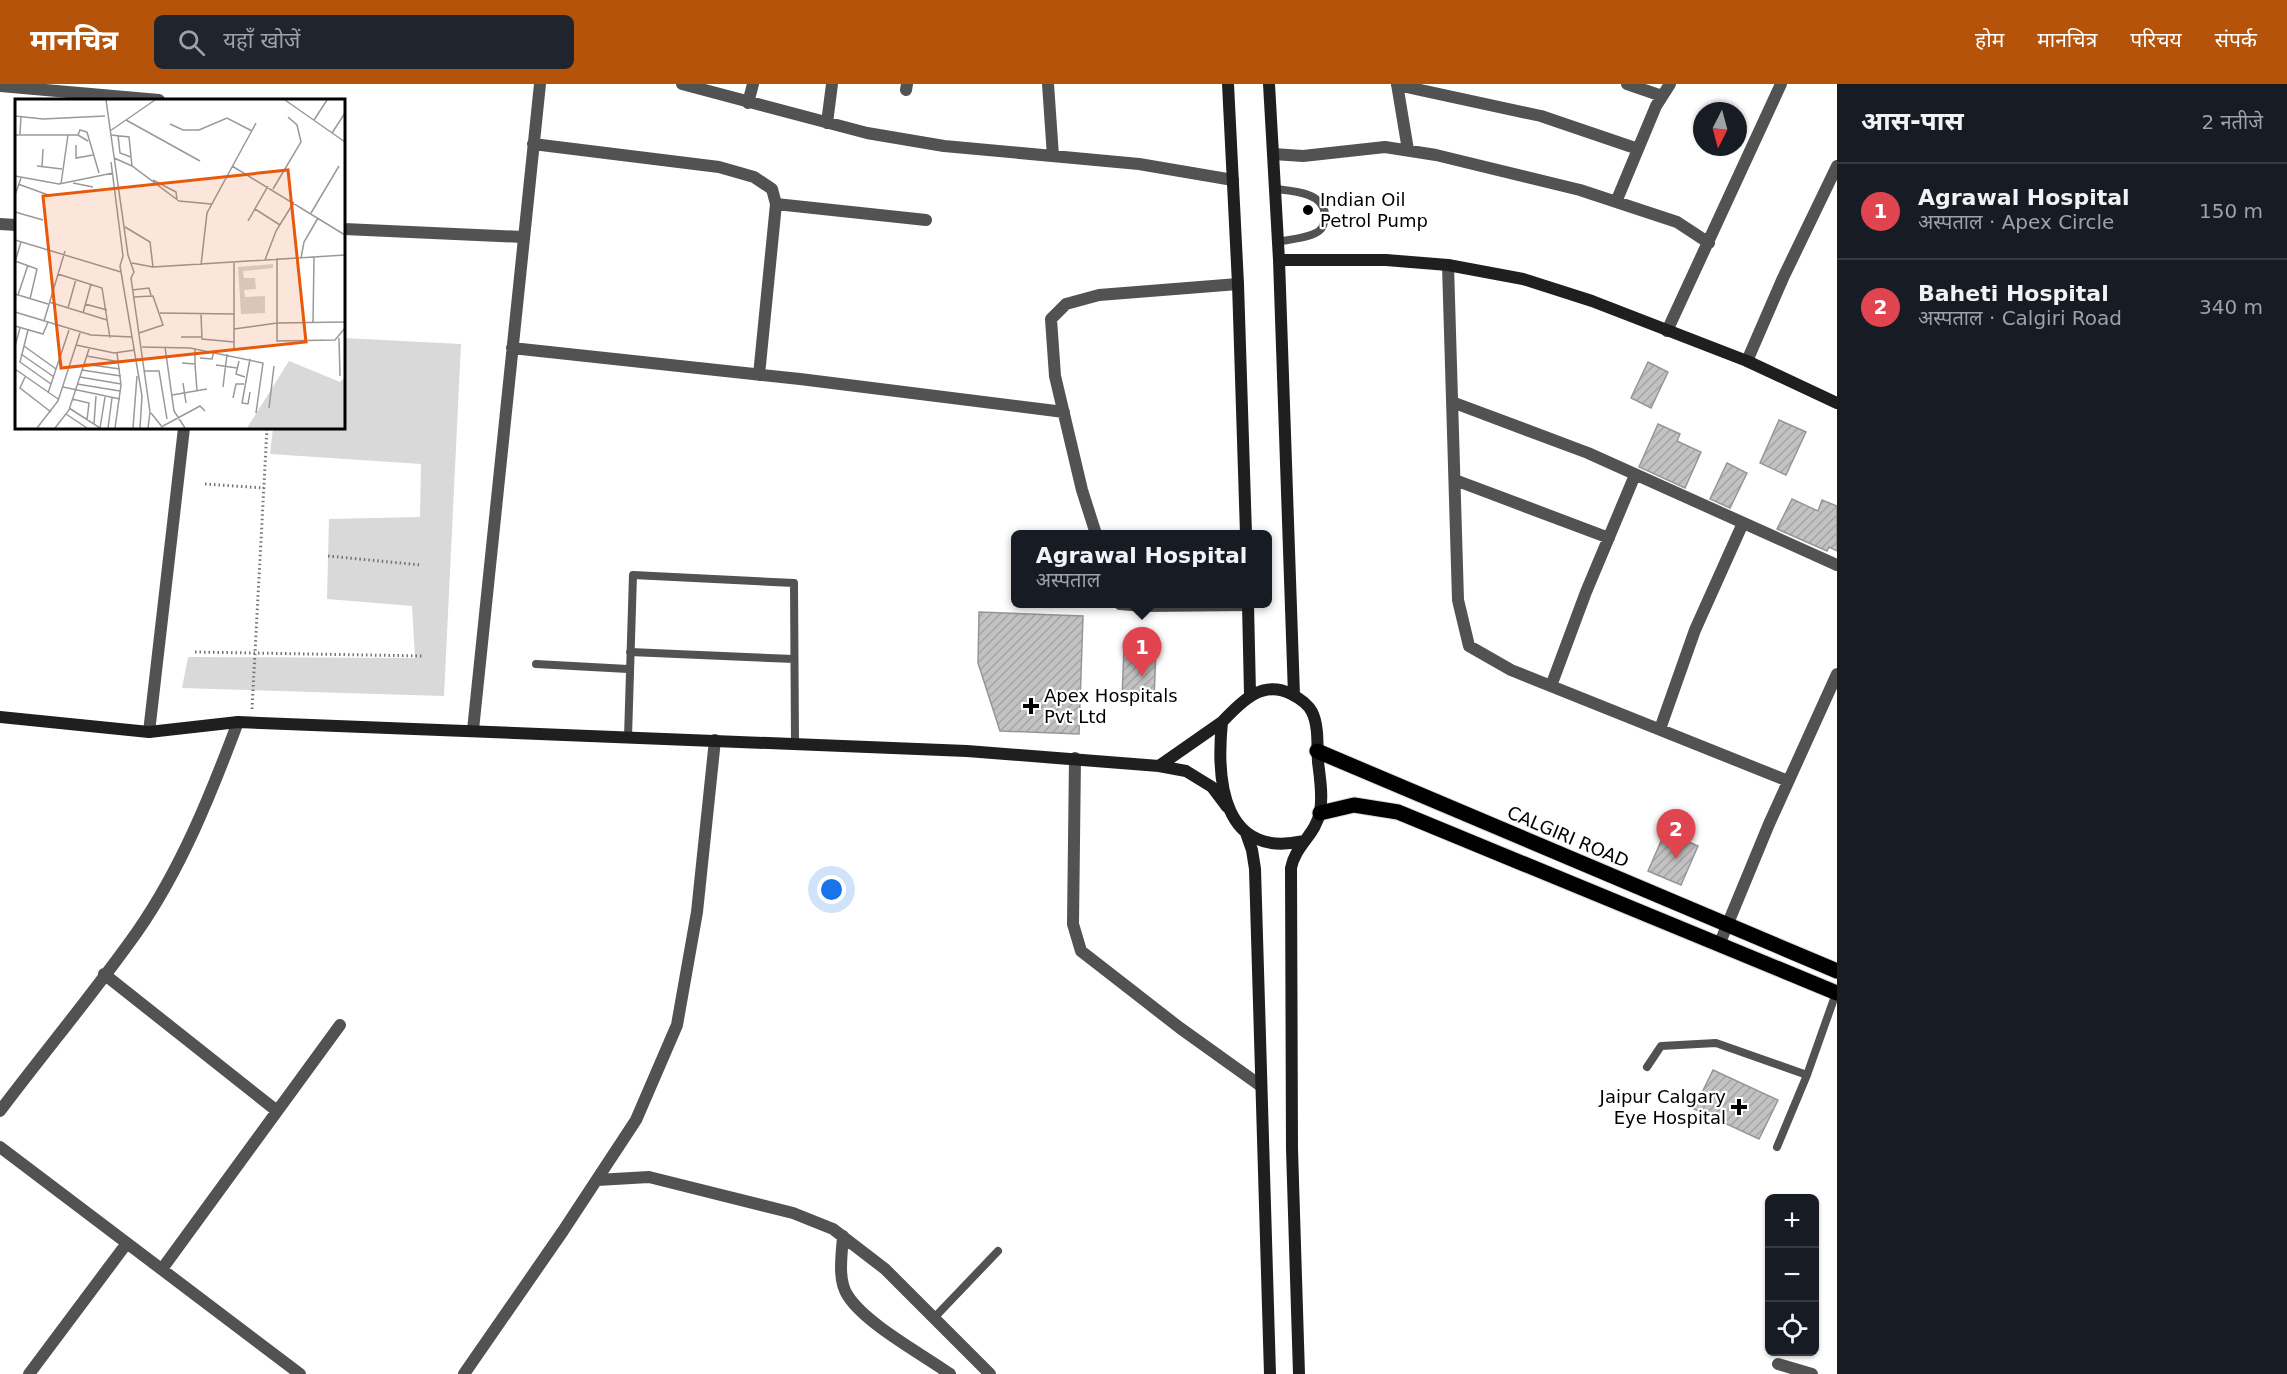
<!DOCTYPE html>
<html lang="hi">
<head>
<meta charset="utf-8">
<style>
  body { margin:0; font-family:"DejaVu Sans","Noto Sans Devanagari",sans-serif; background:#20242c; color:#f1f3f6 }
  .controls { position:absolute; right:18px; bottom:18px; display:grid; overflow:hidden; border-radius:9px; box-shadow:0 2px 4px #0004 }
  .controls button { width:54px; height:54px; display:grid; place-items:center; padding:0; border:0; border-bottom:2px solid #363941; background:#171b24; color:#f1f3f6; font:30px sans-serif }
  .compass { position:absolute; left:1693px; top:18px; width:54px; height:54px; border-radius:50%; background:#171b24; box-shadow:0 2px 4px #0004; rotate:186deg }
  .you { position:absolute; left:832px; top:806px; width:21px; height:21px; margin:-15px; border:4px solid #fff; border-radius:50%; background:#1a73e8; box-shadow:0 0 0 9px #1a73e833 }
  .badge { display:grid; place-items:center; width:39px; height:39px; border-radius:50%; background:#b45309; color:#fff; font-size:20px; font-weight:700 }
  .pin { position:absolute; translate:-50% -50px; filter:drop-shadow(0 2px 3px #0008) }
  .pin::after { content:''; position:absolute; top:32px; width:21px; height:18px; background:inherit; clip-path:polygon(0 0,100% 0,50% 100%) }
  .popup { position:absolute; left:1011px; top:446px; width:261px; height:78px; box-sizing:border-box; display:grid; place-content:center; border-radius:9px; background:#171b24; filter:drop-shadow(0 2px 4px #0005); font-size:20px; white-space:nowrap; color:#9ea1a6 }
  .popup b { font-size:22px; color:#f1f3f6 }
  .popup::after { content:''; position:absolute; left:50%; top:100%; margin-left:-12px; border:12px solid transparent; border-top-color:#171b24 }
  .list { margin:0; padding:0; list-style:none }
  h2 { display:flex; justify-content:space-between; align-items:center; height:78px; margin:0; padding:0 24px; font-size:26px }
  h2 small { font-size:20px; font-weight:400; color:#9ea1a6 }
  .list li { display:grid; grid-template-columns:39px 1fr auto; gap:18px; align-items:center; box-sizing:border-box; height:96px; padding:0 24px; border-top:2px solid #363941 }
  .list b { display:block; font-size:22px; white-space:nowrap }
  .list p { margin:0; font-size:20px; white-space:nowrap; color:#9ea1a6 }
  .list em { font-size:20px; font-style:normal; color:#9ea1a6 }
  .icon { flex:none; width:33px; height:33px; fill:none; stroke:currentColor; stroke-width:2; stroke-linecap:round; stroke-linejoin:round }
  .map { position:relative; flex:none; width:1837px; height:1290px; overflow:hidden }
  header { display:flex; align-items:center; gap:36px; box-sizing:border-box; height:84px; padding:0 30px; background:#b45309; color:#fff }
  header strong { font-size:28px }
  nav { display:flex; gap:33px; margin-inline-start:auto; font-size:21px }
  .search { width:420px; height:54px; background:#20242c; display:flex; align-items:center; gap:15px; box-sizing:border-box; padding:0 21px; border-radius:9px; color:#9ea1a6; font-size:22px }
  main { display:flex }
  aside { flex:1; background:#171b24 }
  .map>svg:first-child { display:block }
  .park { fill:#d9d9d9 }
  .building { fill:url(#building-hatch); stroke:#969696; stroke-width:1.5 }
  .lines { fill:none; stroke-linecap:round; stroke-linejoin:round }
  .primary-casing { stroke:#dbdbdb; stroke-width:17 }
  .path { stroke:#747474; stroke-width:3; stroke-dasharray:1.5 3; stroke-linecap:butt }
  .lane { stroke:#525252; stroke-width:8 }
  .street { stroke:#525252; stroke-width:12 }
  .secondary { stroke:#1f1f1f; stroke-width:12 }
  .primary { stroke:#000; stroke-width:15 }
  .poi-dot { fill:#000; stroke:#fff; stroke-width:2 }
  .labels { text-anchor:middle; stroke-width:4.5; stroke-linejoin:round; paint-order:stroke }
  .poi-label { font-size:18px; fill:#000; stroke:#fff; text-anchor:start }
  .street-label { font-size:18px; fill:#000; stroke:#fff }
  .inset-road { fill:none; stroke:#999; stroke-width:1.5 }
  .view { fill:#e8590c; fill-opacity:0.15; stroke:#e8590c; stroke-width:3 }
  .inset-edge { fill:none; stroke:#000; stroke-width:3 }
</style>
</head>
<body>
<header>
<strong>मानचित्र</strong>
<div class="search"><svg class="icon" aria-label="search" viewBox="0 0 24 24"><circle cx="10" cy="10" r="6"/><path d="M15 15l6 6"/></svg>यहाँ खोजें</div>
<nav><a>होम</a><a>मानचित्र</a><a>परिचय</a><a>संपर्क</a></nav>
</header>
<main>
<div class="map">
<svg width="1837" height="1290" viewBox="0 0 1837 1290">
  <defs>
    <pattern id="building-hatch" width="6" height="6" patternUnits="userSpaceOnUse" patternTransform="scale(1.5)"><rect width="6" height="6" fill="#c2c2c2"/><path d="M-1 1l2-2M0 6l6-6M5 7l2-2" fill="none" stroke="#a5a5a5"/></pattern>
  </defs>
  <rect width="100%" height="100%" fill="#fff"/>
  <!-- park -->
  <path class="park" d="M344 254 461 260 444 612 182 604 188 573 415 574 412 522 327 515 329 435 420 433 421 380 270 370 273 344H344Z"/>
  <!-- building -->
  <path class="building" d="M1648 278 1668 288 1651 324 1631 314Z
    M1779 336 1806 348 1786 391 1760 379Z
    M1658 340 1680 350 1677 357 1701 368 1685 404 1639 383Z
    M1727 379 1747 389 1730 424 1710 415Z
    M1792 415 1818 427 1822 416 1837 422V467L1829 463 1827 467 1777 445Z
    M979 528 1083 532 1079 650 1000 647 978 579Z
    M1124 563 1156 564 1154 617 1122 615Z
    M1665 748 1698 762 1681 801 1648 787Z
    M1713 986 1778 1016 1759 1055 1694 1025Z"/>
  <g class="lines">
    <defs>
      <path id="primary" d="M1317 667 1837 887
        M1320 729 1354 721 1398 728 1837 909"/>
    </defs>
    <!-- primary casing -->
    <use href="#primary" class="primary-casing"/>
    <!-- path -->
    <path class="path" d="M205 400 264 404
      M328 472 421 481
      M195 568 424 572
      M252 625 267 344"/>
    <!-- lane -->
    <path class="lane" d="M1275 105C1292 107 1323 108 1325 130 1325 137 1324 143 1319 147 1310 154 1290 155 1278 158
      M630 568 794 575
      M536 580 628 585
      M628 653 633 491 794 499 795 660
      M1647 983 1661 962 1716 959 1807 991
      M1777 1063 1807 991 1836 909
      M934 1234 998 1167"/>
    <!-- street -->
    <path class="street" d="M682 0 867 49 944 62 1139 80 1233 96
      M1048 0 1053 72
      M1397 0 1408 66
      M1627 0 1662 12
      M1397 1 1541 32 1638 65
      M0 2 159 16
      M906 6 907 0
      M748 19 753 0
      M827 39 832 0
      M533 60 719 83 754 93 772 105 776 120 759 291
      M1273 70 1303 72 1385 63 1436 71 1580 106 1677 138 1709 159
      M1616 118 1656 22 1670 0
      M776 120 926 136
      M0 140 16 141
      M344 145 523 153
      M1448 181 1458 516 1469 562 1511 586 1788 697
      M1667 247 1781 0
      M512 264 800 295 1064 328
      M1747 277 1783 194 1837 82
      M1452 318 1588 369 1837 481
      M1455 396 1609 454
      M1096 450 1082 406 1055 292 1051 235 1066 220 1099 211 1238 200
      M1120 520 1144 522 1248 521
      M1551 602 1586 508 1635 391
      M1660 645 1695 546 1743 439
      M473 646 540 0
      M149 648 184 344
      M1075 674 1073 840 1081 867 1180 944 1261 1002
      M1719 861 1769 740 1837 590
      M104 890 277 1027
      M0 1027C45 967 94 909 137 848 181 785 211 710 238 638
      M0 1063 300 1290
      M597 1096 649 1093 793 1129 833 1145 885 1185 990 1290
      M843 1152C842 1170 837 1196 848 1212 866 1240 922 1270 950 1290
      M162 1185 340 941
      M1778 1280 1812 1290
      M29 1290 127 1159
      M464 1290 563 1147 636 1036 677 941 697 828 715 656"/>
    <!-- secondary -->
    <path class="secondary" d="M1228 0 1238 200 1246 450
      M1269 0 1279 176 1294 611
      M1279 176H1386L1448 181 1523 195 1592 217 1747 277 1837 319
      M1248 520 1250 610
      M0 633 149 648 238 638 967 667 1159 682 1186 687 1212 703 1227 723
      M1159 682 1222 638
      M1246 749 1252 766 1255 785 1270 1290
      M1299 1290 1292 1065 1291 784C1295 762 1316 750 1320 728 1323 712 1320 694 1318 678 1317 662 1319 642 1312 628 1308 620 1299 614 1291 610 1262 595 1241 618 1222 638 1216 698 1223 775 1303 757"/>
    <!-- primary -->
    <use href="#primary" class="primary"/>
  </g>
  <!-- markers -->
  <g class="poi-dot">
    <circle cx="1308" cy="126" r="6"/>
    <path d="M1028 613h6v6h6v6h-6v6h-6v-6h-6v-6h6z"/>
    <path d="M1736 1014h6v6h6v6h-6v6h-6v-6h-6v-6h6z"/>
  </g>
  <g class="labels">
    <!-- poi labels -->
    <g class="poi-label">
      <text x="1320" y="122">Indian Oil<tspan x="1320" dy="21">Petrol Pump</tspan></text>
      <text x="1044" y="618">Apex Hospitals<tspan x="1044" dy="21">Pvt Ltd</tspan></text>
      <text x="1726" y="1019" text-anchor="end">Jaipur Calgary<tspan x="1726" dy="21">Eye Hospital</tspan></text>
    </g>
    <!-- street labels -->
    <g class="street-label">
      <text transform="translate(1568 753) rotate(23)" y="6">CALGIRI ROAD</text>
    </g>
  </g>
  <!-- overview -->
  <g transform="translate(15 15)">
    <rect width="330" height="330" fill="#fff"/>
    <path d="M274 262 325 283 330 278V329H232Z" fill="#d9d9d9"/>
    <path d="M258 165V169L228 172 229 179H240L241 190 229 191 230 198 250 197V214L226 215 223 168Z" fill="#d9d9d9"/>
    <path class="inset-road" d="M91 1 113 156 119 173 116 179 135 313 133 329M270 1 330 43M0 17 28 20 90 17M111 21 185 62M299 21 312 1M155 25 168 31H184L212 19 237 32M95 32 140 1M317 34 330 14M5 35 6 17M0 36H63L73 42M63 36 65 31 72 33 84 74M96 36 114 38 117 67M103 36 105 54 116 58M61 46V59L78 56M99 59 117 67 164 102 196 105M96 63 108 157 105 167 127 297 125 329M22 67 47 70M217 67 330 136M27 68 28 50M0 77 44 85 98 74M138 81 161 93 162 101M58 84 78 88M3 85 36 97M46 85 53 36M258 90 286 43 282 26 273 18M0 96 6 79M240 110 265 126M0 113 28 121M296 114 324 67M233 122 253 87M110 128 135 143 138 168M0 141 106 173M262 159V242L320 241 330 229M286 159 289 143 303 119M250 161 261 132 279 103M0 162 22 170 15 200M0 163 6 143M117 164 138 168 330 156M219 164V252M186 166 192 114 241 24M43 175 87 189 95 239M117 191 134 189 136 196M0 195 33 205M3 196 13 166M118 198 138 197 148 226 124 234M34 203 92 221M70 205 92 211M53 209 61 180M0 213 76 236 117 238M68 214 76 185M145 214 219 215M186 215 187 240 219 243M29 222 50 152M298 224 299 158M0 227 28 235 33 223M219 230 262 224 330 223M13 231 5 263 36 285M166 238H186M324 239 325 277M61 246 99 254 120 251M0 247 5 229M9 247 41 270M127 248 175 249 248 264 241 314M150 248 159 312 170 329M6 255 39 278M72 257 105 263M185 259 197 260 199 252M235 260 227 304 233 305 235 293M224 262 221 275 230 278M167 264 180 265V249M69 265 105 270M180 265 182 292M201 266 222 269M0 270 43 300M67 271 106 277M129 272H144L152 320M10 278 5 289 36 313M65 278 106 285M168 284 171 304M62 285 105 292M48 288 105 300M208 288 212 255M33 294 54 231M157 296 192 290M218 299 221 285H229M57 300 74 304 72 321M54 309 85 329 90 298M254 309 259 267M136 314 148 329M51 315 72 329M79 325 81 297M148 327 185 307 190 312M22 329 43 302 65 234M40 329 54 311 74 250M93 329 97 299M100 329 106 286 102 254M118 329 122 277"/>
    <path class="view" d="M273 71 291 243 46 269 28 97Z"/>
    <rect width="330" height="330" class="inset-edge"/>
  </g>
</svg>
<div class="controls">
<button>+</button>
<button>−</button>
<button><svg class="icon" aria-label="locate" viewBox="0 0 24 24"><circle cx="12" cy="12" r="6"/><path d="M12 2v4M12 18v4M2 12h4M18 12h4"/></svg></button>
</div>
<svg class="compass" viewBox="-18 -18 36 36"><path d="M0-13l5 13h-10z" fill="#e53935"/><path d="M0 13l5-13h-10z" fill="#9ea1a6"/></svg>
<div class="you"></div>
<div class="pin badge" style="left:1142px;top:593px;background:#e0444e">1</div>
<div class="popup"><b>Agrawal Hospital</b>अस्पताल</div>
<div class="pin badge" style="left:1676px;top:775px;background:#e0444e">2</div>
</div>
<aside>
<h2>आस-पास<small>2 नतीजे</small></h2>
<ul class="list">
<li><span class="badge" style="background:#e0444e">1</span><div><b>Agrawal Hospital</b><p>अस्पताल · Apex Circle</p></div><em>150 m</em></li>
<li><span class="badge" style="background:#e0444e">2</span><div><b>Baheti Hospital</b><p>अस्पताल · Calgiri Road</p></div><em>340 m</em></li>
</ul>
</aside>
</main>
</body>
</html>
